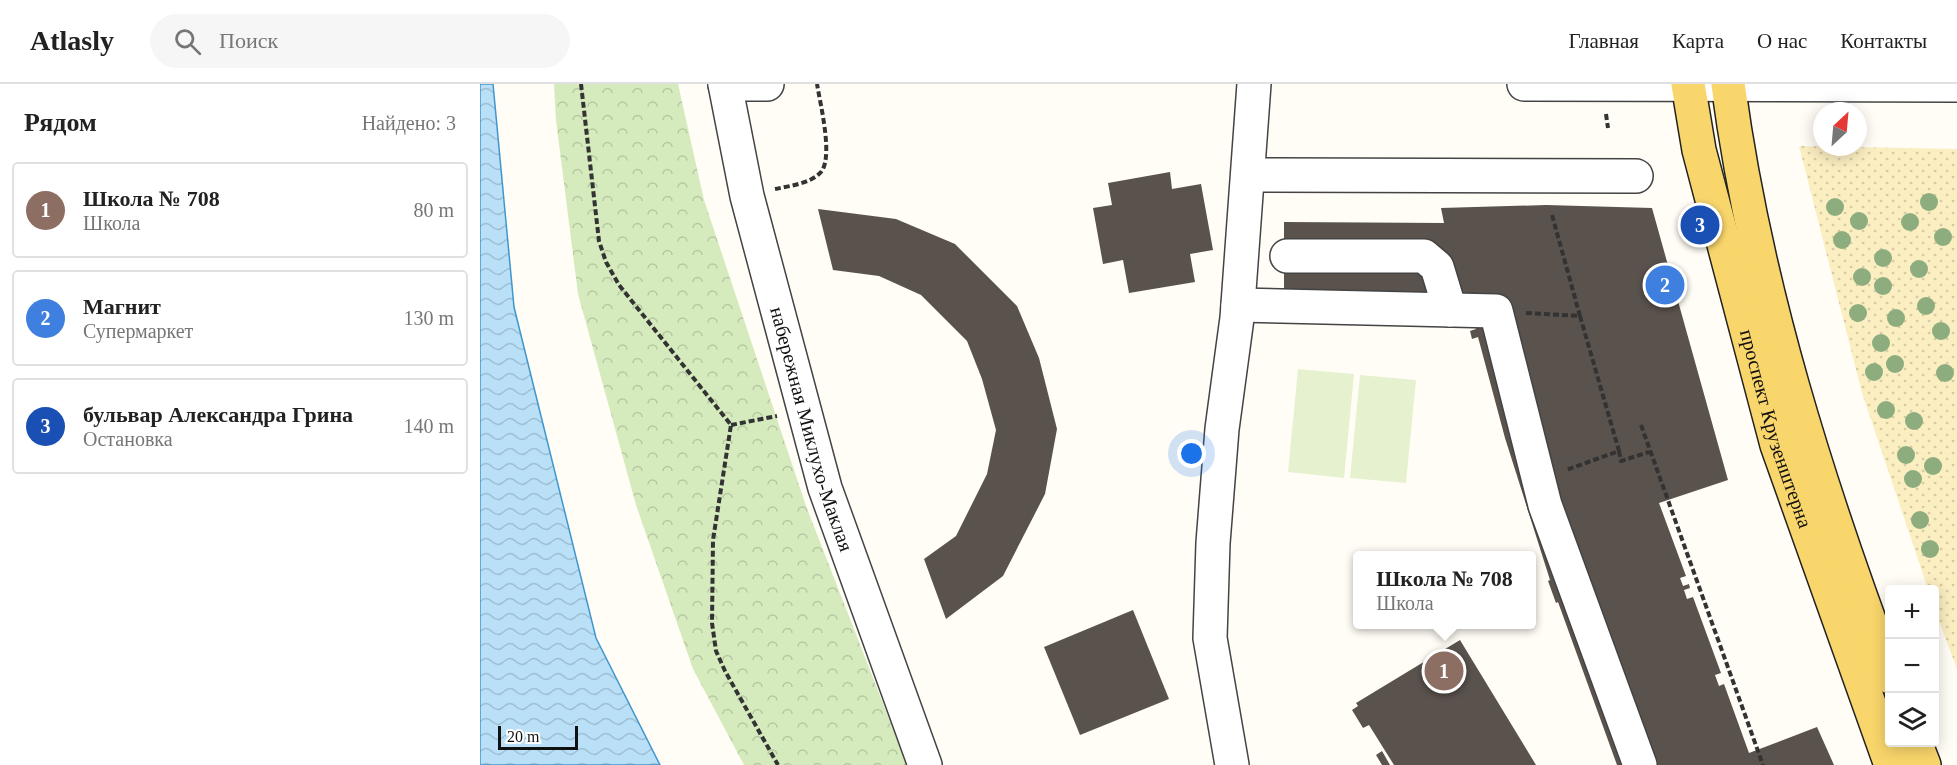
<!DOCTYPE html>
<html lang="ru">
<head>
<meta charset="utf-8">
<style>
  body { margin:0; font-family:"Times New Roman",serif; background:#f6f6f6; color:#222 }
  .controls { position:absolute; right:18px; bottom:18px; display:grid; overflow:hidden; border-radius:6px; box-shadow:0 3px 15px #0003 }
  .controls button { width:54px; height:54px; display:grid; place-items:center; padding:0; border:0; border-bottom:2px solid #e0e0e0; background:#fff; color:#222; font:30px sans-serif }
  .compass { position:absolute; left:1333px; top:18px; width:54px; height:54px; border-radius:50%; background:#fff; box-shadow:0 3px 15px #0003; rotate:26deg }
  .scale { position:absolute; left:18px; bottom:15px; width:80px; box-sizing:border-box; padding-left:6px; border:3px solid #111; border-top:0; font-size:16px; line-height:21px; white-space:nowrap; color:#111; -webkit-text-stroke:4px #fff; paint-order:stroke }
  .you { position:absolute; left:712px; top:370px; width:21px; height:21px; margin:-15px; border:4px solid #fff; border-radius:50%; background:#1a73e8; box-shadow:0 0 0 9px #1a73e833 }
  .badge { display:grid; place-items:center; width:39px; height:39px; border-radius:50%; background:#c4262e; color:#fff; font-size:20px; font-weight:700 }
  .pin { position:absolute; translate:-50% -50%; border:3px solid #fff; box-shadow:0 2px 6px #0006 }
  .popup { position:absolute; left:873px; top:467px; width:183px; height:78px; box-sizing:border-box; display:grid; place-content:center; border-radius:6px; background:#fff; filter:drop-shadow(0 2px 4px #0005); font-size:20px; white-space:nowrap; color:#767676 }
  .popup b { font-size:22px; color:#222 }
  .popup::after { content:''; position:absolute; left:50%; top:100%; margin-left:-12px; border:12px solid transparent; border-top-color:#fff }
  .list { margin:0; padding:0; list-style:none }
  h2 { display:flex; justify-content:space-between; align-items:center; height:78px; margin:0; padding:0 24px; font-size:26px }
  h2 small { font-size:20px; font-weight:400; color:#767676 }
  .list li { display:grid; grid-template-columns:39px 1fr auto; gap:18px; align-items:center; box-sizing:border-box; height:96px; margin:0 12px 12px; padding:0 12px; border:2px solid #e0e0e0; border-radius:6px }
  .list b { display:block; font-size:22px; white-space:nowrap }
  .list p { margin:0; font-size:20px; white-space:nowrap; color:#767676 }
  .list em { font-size:20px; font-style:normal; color:#767676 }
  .icon { flex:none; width:33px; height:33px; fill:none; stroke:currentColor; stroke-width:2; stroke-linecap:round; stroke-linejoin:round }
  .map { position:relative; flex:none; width:1477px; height:681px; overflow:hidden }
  header { display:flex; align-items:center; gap:36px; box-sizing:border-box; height:84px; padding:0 30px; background:#fff; border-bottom:2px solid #e0e0e0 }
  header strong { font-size:28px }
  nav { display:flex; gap:33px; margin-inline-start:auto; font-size:21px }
  .search { width:420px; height:54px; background:#f6f6f6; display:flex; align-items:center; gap:15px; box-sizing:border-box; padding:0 21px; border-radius:33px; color:#767676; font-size:22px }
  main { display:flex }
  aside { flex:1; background:#fff }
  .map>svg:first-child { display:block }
  .sand { fill:url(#sand-dots) }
  .park { fill:url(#park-crowns) }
  .pitch { fill:#e6f2cf }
  .water { fill:url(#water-waves); stroke:#3f96cf; stroke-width:1.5 }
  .building { fill:#5a524d }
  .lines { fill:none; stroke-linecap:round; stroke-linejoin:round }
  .minor-casing { stroke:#444; stroke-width:36 }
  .major-casing { stroke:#222; stroke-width:36 }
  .path { stroke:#333; stroke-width:4; stroke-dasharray:6 3; stroke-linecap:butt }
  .minor { stroke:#fff; stroke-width:33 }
  .major { stroke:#f9d66b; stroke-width:33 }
  .tree { fill:#8dad7f }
  .labels { text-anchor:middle; stroke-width:6; stroke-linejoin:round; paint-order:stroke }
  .street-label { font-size:20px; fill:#111; stroke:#fff }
</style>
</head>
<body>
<header>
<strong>Atlasly</strong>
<div class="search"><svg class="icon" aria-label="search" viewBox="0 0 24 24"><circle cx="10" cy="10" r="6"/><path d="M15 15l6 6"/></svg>Поиск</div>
<nav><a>Главная</a><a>Карта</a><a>О нас</a><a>Контакты</a></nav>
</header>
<main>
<aside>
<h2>Рядом<small>Найдено: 3</small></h2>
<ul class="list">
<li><span class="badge" style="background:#8d6e63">1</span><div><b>Школа № 708</b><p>Школа</p></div><em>80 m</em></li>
<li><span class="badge" style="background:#3f7fe0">2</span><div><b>Магнит</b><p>Супермаркет</p></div><em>130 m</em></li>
<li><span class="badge" style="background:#1a4fb4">3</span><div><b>бульвар Александра Грина</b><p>Остановка</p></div><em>140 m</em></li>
</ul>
</aside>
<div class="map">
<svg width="1477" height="681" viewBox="0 0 1477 681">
  <defs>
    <pattern id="sand-dots" width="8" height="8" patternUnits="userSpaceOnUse" patternTransform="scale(1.5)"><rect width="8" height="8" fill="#fbeec1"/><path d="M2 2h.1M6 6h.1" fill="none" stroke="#d6cba5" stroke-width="1.8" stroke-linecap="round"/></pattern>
    <pattern id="park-crowns" width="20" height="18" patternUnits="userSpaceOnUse" patternTransform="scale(1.5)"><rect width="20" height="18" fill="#d5ebbd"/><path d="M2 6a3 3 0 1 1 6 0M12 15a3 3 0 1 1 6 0" fill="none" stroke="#b6c8a1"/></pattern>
    <pattern id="water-waves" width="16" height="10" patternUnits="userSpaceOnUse" patternTransform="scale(1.5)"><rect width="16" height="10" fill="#b9e0f7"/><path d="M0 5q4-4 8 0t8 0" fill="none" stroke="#9ebfd3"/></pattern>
  </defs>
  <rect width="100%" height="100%" fill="#fffdf5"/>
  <!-- sand -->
  <path class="sand" d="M1319 62 1477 65V585L1455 526 1454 506 1448 505 1382 309Z"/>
  <!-- park -->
  <path class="park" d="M74 0H198L224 116 326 422 427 681H264L213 585 156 421 98 210 76 36Z"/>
  <!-- pitch -->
  <path class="pitch" d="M818 285 874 290 864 394 808 388Z
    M880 291 936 296 926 399 870 394Z"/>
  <!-- water -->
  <path class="water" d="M0 0H13L34 223 116 554 180 681H0Z"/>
  <!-- building -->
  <path class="building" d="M690 88 692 105 721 100 733 166 710 170 715 198 649 209 643 176 623 180 613 124 632 121 628 99Z
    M1066 121 1172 124 1248 396 1179 419 1206 492 1200 494 1203 502 1209 500 1210 504 1204 506 1207 515 1213 513 1241 589 1235 591 1239 602 1244 600 1269 669 1337 643 1354 681H1137L1078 518 1076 519 1068 497 1070 496 1025 354 998 253 992 255 990 247 996 245 993 235H804V138L964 139 961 124Z
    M338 125 416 135 475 160 537 222 559 274 577 345 565 410 523 492 466 535 444 475 476 452 507 390 516 346 502 295 487 257 441 211 399 192 353 186Z
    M653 526 689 615 600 651 564 563Z
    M980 556 1056 681H914L889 641 883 644 872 626 878 622 876 619Z
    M902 667 910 681H902L896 671Z"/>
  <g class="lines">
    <defs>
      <g id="minor">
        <path id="s1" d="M245 0 267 112 345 404 445 681"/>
        <path d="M245 0H287"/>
        <path d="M1044 0 1477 1"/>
        <path d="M768 91 1156 92"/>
        <path d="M807 172H944L957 183 970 226"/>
        <path d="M758 221 1016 227 1065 421 1160 681"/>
        <path d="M752 681 730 554 733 459 742 345 757 234 774 0"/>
      </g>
      <g id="major">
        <path id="s2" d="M1208 0 1219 66 1297 361 1411 681"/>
        <path d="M1248 0C1275 203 1338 401 1410 593"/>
        <path d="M1435 658 1444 681"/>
      </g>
    </defs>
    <!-- minor casing -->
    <use href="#minor" class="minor-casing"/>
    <!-- major casing -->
    <use href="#major" class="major-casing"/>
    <!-- path -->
    <path class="path" d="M101 0 119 157 126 178 139 201 251 341 233 456 232 539 236 567 245 587 298 681
      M1126 30 1128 44
      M295 105C309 102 328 100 339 90 355 78 340 19 337 0
      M1072 131 1100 232
      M1046 229 1100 232 1139 367 1086 386
      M251 341 297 332
      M1161 341 1283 681
      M1139 367 1141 377 1169 368"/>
    <!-- minor -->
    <use href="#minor" class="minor"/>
    <!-- major -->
    <use href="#major" class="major"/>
  </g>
  <!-- trees -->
  <g class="tree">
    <circle cx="1449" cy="118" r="9"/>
    <circle cx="1355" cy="123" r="9"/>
    <circle cx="1379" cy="137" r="9"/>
    <circle cx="1430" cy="138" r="9"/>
    <circle cx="1463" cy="153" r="9"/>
    <circle cx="1362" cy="156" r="9"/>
    <circle cx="1403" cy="174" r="9"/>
    <circle cx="1439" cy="185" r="9"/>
    <circle cx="1382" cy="193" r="9"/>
    <circle cx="1403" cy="202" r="9"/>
    <circle cx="1446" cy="222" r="9"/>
    <circle cx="1378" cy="229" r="9"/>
    <circle cx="1416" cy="234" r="9"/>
    <circle cx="1461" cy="247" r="9"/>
    <circle cx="1401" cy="259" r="9"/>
    <circle cx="1415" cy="280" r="9"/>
    <circle cx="1394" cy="288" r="9"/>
    <circle cx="1465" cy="289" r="9"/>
    <circle cx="1406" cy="326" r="9"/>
    <circle cx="1434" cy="337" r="9"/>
    <circle cx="1426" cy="371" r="9"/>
    <circle cx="1453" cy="382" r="9"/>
    <circle cx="1433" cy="395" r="9"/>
    <circle cx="1440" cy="436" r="9"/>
    <circle cx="1450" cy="465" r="9"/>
  </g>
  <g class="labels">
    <!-- street labels -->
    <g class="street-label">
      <text dy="7" stroke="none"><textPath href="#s1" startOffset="356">набережная Миклухо-Маклая</textPath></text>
      <text dy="7" stroke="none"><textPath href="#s2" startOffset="356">проспект Крузенштерна</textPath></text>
    </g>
  </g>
</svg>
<div class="controls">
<button>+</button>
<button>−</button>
<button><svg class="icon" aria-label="layers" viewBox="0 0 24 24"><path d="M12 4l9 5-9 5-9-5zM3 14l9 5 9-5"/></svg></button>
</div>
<svg class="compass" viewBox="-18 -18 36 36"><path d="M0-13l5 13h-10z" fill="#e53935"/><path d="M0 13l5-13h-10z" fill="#767676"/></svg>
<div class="scale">20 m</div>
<div class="you"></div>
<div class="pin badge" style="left:964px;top:587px;background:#8d6e63">1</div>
<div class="popup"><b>Школа № 708</b>Школа</div>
<div class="pin badge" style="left:1185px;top:201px;background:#3f7fe0">2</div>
<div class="pin badge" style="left:1220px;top:141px;background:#1a4fb4">3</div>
</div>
</main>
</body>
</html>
